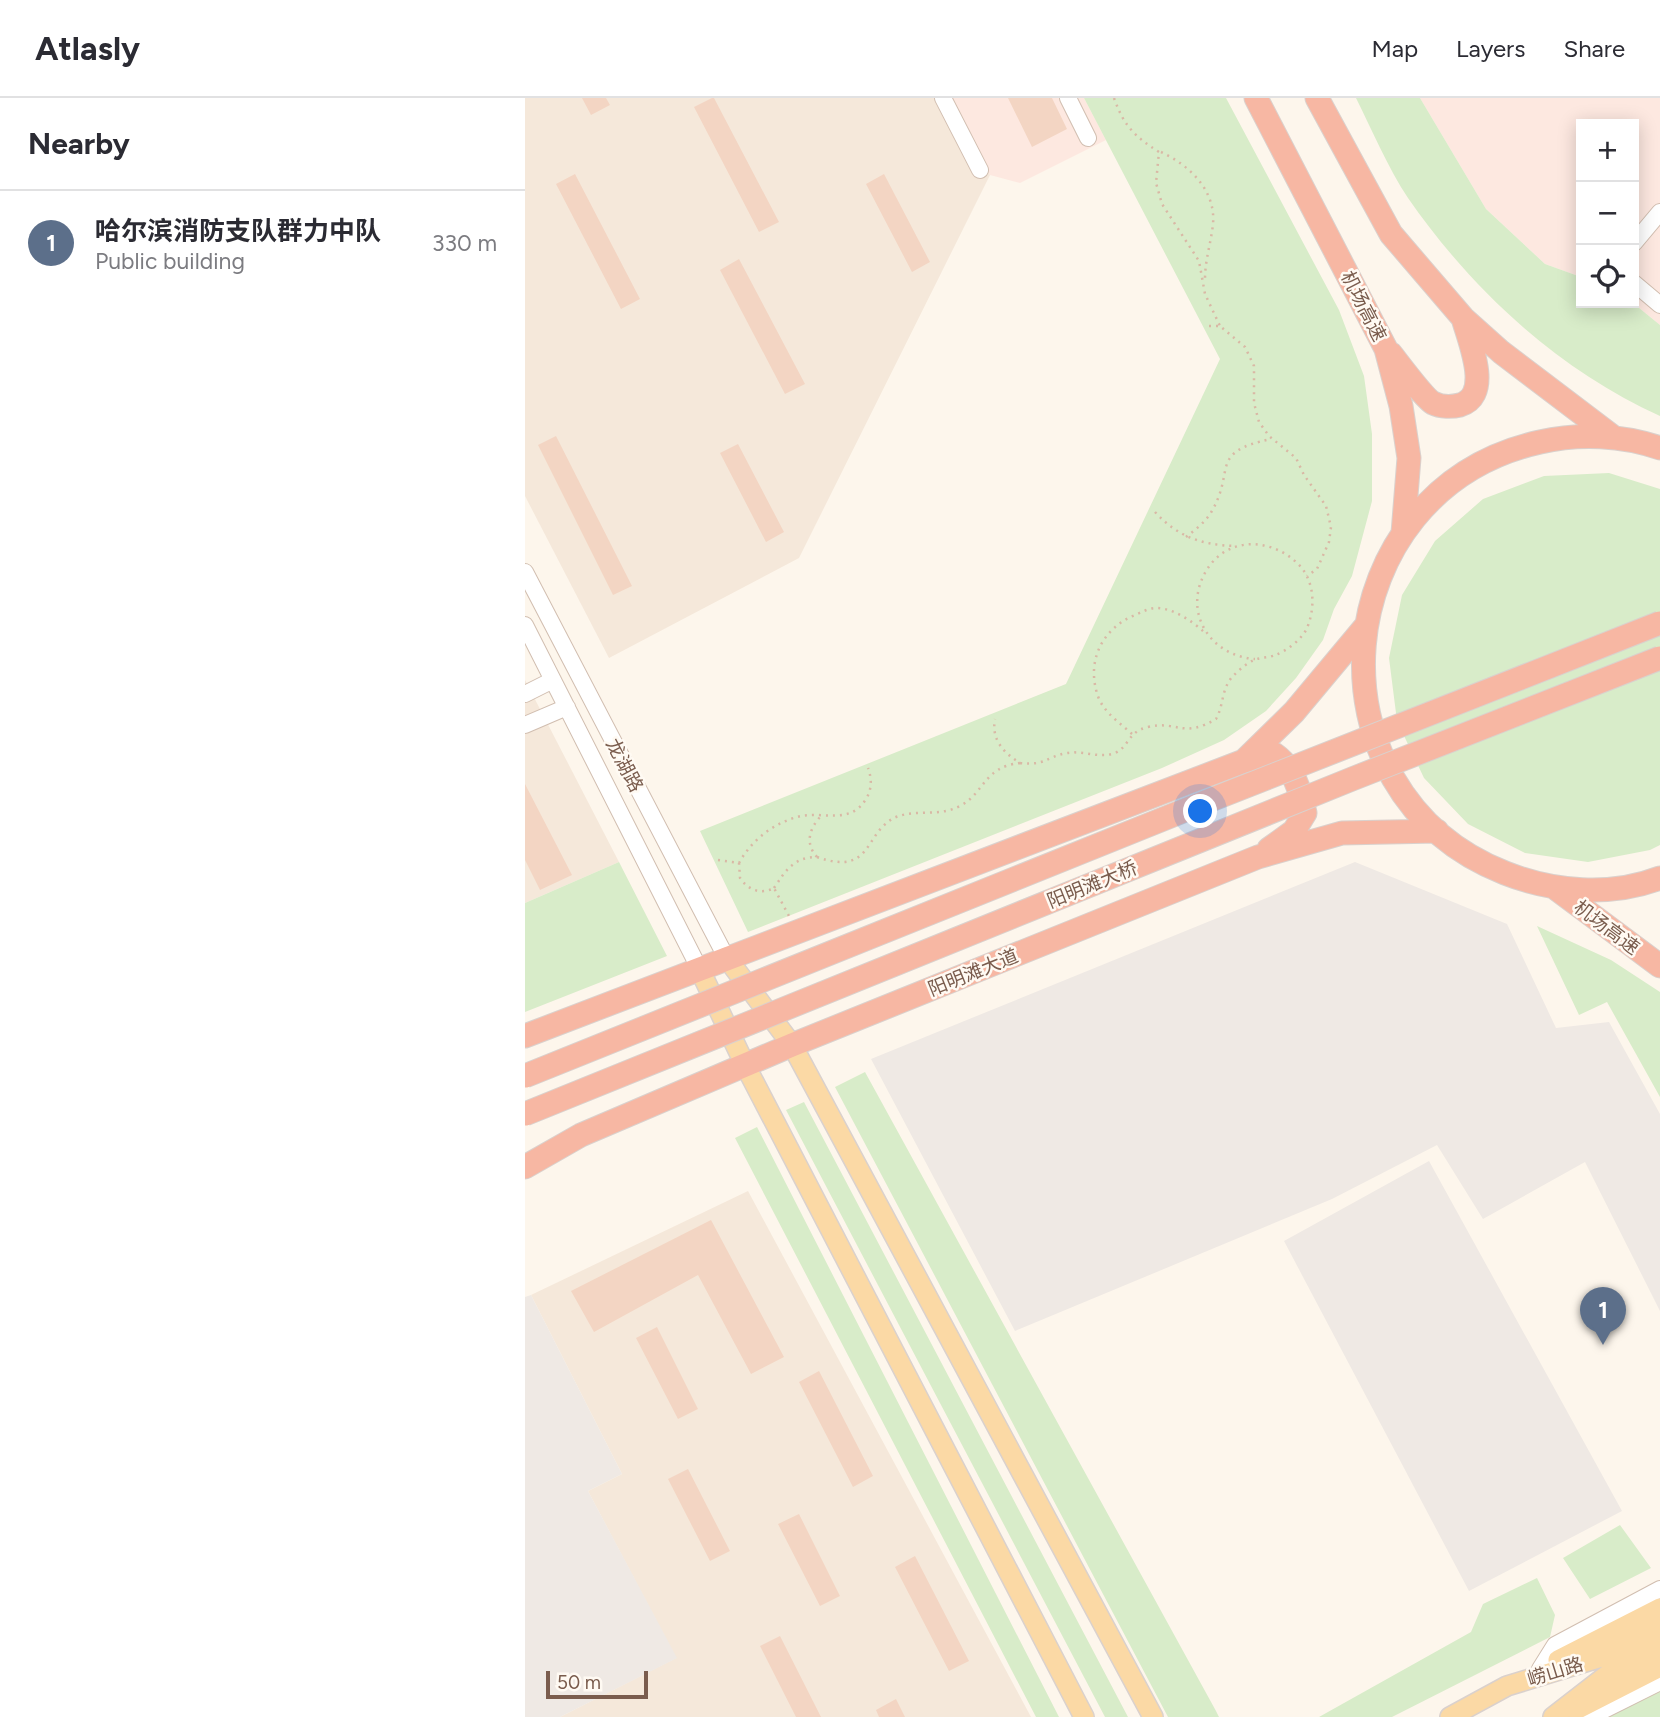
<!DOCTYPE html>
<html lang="en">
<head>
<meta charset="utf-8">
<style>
  body { margin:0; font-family:Figtree,"Noto Sans SC",sans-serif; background:#f7f7f7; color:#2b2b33 }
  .controls { position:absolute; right:21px; top:21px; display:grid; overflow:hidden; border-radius:0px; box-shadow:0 4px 18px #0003 }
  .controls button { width:63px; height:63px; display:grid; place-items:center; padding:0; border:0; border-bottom:2px solid #e1e1e2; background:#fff; color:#2b2b33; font:35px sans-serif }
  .scale { position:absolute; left:21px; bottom:18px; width:102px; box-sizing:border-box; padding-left:7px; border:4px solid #7a5c4d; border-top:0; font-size:19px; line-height:24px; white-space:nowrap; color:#7a5c4d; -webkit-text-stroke:5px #fffaf3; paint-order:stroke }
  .you { position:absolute; left:676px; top:714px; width:24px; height:24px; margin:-18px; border:5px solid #fff; border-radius:50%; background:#1a73e8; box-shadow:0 0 0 10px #1a73e833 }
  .badge { display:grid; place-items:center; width:46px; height:46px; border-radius:50%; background:#e76f51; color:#fff; font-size:23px; font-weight:700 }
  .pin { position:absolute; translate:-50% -58px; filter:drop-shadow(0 2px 4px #0008) }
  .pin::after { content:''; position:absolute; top:37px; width:24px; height:21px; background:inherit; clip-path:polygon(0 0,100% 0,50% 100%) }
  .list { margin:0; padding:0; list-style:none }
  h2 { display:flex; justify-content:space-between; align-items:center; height:91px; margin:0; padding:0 28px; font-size:30px }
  h2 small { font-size:23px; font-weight:400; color:#7c7c81 }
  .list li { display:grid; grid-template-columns:46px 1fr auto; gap:21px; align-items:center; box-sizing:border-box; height:105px; padding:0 28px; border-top:2px solid #e1e1e2 }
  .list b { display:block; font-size:26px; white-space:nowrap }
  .list p { margin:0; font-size:23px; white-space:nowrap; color:#7c7c81 }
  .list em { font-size:23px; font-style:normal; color:#7c7c81 }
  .icon { flex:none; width:38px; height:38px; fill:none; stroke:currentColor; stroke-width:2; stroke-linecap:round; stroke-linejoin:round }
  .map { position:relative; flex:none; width:1135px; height:1619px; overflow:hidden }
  header { display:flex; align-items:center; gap:42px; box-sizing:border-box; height:98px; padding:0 35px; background:#fff; border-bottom:2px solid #e1e1e2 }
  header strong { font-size:33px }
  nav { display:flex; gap:38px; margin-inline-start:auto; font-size:24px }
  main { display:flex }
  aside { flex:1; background:#fff }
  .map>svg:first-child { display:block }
  .residential { fill:#f5e8da }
  .commercial { fill:#fde8e0 }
  .industrial { fill:#efe9e4 }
  .green { fill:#d8ecc9 }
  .building { fill:#f3d5c3 }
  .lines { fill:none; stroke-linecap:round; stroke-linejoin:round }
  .minor-casing { stroke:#d1beb0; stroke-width:18 }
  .major-casing { stroke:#dad1cd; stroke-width:22 }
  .highway-casing { stroke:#dad1cd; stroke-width:25 }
  .path { stroke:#d9b8a5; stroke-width:2.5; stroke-dasharray:2 5; stroke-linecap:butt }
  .minor { stroke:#fff; stroke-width:16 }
  .major { stroke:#fbd9a5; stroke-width:19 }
  .highway { stroke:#f7b7a3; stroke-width:23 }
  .highway-bridge-casing { stroke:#dad1cd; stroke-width:25; stroke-linecap:butt }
  .highway-bridge { stroke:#f7b7a3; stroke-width:23 }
  .labels { text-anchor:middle; stroke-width:5; stroke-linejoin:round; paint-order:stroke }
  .street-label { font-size:19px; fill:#7a5c4d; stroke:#fffaf3 }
</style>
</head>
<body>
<header>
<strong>Atlasly</strong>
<nav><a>Map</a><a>Layers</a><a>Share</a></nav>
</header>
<main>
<aside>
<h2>Nearby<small></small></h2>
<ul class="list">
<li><span class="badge" style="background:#5c6f8a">1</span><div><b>哈尔滨消防支队群力中队</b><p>Public building</p></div><em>330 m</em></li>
</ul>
</aside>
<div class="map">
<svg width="1135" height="1619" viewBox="0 0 1135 1619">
  <rect width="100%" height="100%" fill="#fdf6ec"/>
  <!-- residential -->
  <path class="residential" d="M0 0H425L465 77 274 460 84 560 0 398Z
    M0 582 94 764 0 805Z
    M223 1093 506 1619H35L151 1560 63 1393 97 1376 6 1197Z"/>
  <!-- commercial -->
  <path class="commercial" d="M425 0H559L581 42 495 85 465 77Z
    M895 0H1135V227L1108 205 1109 26H1056V179L1020 166 961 111Z"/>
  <!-- industrial -->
  <path class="industrial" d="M830 764 982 826 1031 930 1084 924 1135 1016V1213L1060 1064 958 1121 912 1047 807 1101 490 1233 346 961Z
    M904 1063 1097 1413 944 1493 759 1143Z
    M6 1197 97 1376 63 1393 152 1560 35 1619H0V1199Z"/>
  <!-- green -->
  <path class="green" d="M559 0H701L814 212 839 278 847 336V403L827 478 809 511 798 542 771 580 741 613 699 642 637 670 223 834 175 733 541 586 695 261Z
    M831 0H895L961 111 1020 166 1056 179V205H1108L1135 227V318C1032 271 947 192 883 100 863 70 847 32 831 0Z
    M1084 375 1135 391V747L1125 752 1063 764 1000 755 943 726 899 680 872 623 864 560 877 497 910 443 958 401 1019 378Z
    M94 764 142 858 0 914V805Z
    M1012 828 1086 862 1135 894V999L1082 904 1054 917Z
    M340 974 691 1613 694 1619H643L310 989Z
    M279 1004 603 1619H580L261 1012Z
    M232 1029 534 1619H511L210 1040Z
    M1095 1427 1126 1470 1065 1501 1038 1460Z
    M1012 1480 1030 1517 1025 1539 867 1619H794L946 1534 958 1506Z
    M1135 1591V1619H1082Z"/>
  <!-- building -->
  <path class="building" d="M57 0H81L85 7 66 17Z
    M187 0H189L254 124 234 134 169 9Z
    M483 0H527L542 31 507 49Z
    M50 76 115 201 96 211 31 86Z
    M359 76 405 164 387 174 341 86Z
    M214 161 280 286 260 296 195 172Z
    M31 338 107 488 88 497 13 347Z
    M213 346 259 434 241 444 195 355Z
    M0 686 47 777 15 792 0 762Z
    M186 1122 259 1259 226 1276 173 1177 69 1234 46 1193Z
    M132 1229 173 1311 153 1321 111 1240Z
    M294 1273 348 1378 328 1389 274 1284Z
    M163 1371 205 1453 185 1463 143 1381Z
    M274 1416 315 1498 295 1508 253 1426Z
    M390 1458 444 1563 424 1573 370 1469Z
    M255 1538 296 1619H271L235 1548Z
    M371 1601 380 1619H354L351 1612Z"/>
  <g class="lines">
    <defs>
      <path id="minor" d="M418 0 455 72
        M543 0 563 40
        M1109 145 1135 114
        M1109 185 1135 207
        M0 474 201 859
        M0 527 174 870
        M0 596 28 582
        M0 627 42 609
        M1015 1571 1030 1547 1135 1491
        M1065 1619 1135 1584"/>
      <path id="major" d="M201 859 267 947 628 1619
        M174 870 220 967 559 1619
        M1033 1562 1135 1510
        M1051 1612 1135 1569
        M925 1619 982 1588 1080 1558 1135 1529
        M1028 1619 1086 1574 1135 1549"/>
      <path id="highway" d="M731 0 861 251 876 308 884 360 878 435
        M792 0 866 136 938 220 976 254 1088 339
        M866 256C874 266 899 300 908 305 916 309 927 309 935 307 968 297 944 243 938 220
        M1135 350C1097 337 1054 335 1015 344 799 392 774 694 980 775 1028 794 1086 799 1135 780
        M719 663 749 656C769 670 775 692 780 715L769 733 744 751
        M1029 789 1135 868
        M0 938 719 663 769 614 840 529
        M0 1069 56 1037 267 947 733 759 817 735 912 733"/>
    </defs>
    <!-- minor casing -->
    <use href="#minor" class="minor-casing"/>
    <!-- major casing -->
    <use href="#major" class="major-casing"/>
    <!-- highway casing -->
    <use href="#highway" class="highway-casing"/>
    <!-- path -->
    <path class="path" d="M589 0C599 28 609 38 634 54L631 85 637 106 674 163 680 196 695 228
      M636 54C664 67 691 92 688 126 686 145 680 162 680 181
      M684 228H695L720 249 729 268V305L734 324 744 338 771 360 779 377 801 408 806 429 804 444 792 471 782 478
      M630 414C653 439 677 447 710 448
      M661 439C671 431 682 423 688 411 710 371 684 354 746 341
      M607 636C595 625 581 616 574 601 560 565 576 531 610 517 617 514 624 510 631 510 648 510 667 523 679 534
      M495 665C520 668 521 659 542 655 557 652 575 661 590 655 605 648 602 634 623 629 653 622 657 641 691 621 699 607 696 591 708 578 714 572 722 565 729 562 736 559 744 560 750 557 762 553 777 541 782 530 790 511 790 486 776 469 750 440 703 436 681 473 657 514 685 558 730 561
      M292 759C349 779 338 734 371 719 392 711 414 719 435 708 460 695 458 669 495 665 479 655 466 642 470 621
      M193 762 214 765 215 780C223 792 236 797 249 790L264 818
      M214 765C226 743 247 726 272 719 296 712 325 728 341 701 347 691 347 681 343 670
      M249 790C261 772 269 759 292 759 279 745 285 729 297 717"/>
    <!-- minor -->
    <use href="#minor" class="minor"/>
    <!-- major -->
    <use href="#major" class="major"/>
    <!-- highway -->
    <use href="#highway" class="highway"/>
    <defs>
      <path id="highway-bridge" d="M0 978 673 707 1135 525
        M0 1016 827 681 1135 560"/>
    </defs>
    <!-- highway-bridge casing -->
    <use href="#highway-bridge" class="highway-bridge-casing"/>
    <!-- highway-bridge -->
    <use href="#highway-bridge" class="highway-bridge"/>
  </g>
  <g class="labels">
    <!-- street labels -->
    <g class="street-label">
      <text transform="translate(839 208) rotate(63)" y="7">机场高速</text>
      <text transform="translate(100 667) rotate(62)" y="7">龙湖路</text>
      <text transform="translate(567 786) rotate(-22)" y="7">阳明滩大桥</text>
      <text transform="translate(1082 829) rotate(37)" y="7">机场高速</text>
      <text transform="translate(448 874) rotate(-22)" y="7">阳明滩大道</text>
      <text transform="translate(1030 1573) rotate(-17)" y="7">崂山路</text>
    </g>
  </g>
</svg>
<div class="controls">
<button>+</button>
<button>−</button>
<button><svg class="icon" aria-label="locate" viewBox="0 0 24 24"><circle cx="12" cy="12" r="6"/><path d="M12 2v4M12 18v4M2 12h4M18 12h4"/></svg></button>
</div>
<div class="scale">50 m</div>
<div class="you"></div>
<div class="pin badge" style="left:1078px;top:1247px;background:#5c6f8a">1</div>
</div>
</main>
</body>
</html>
